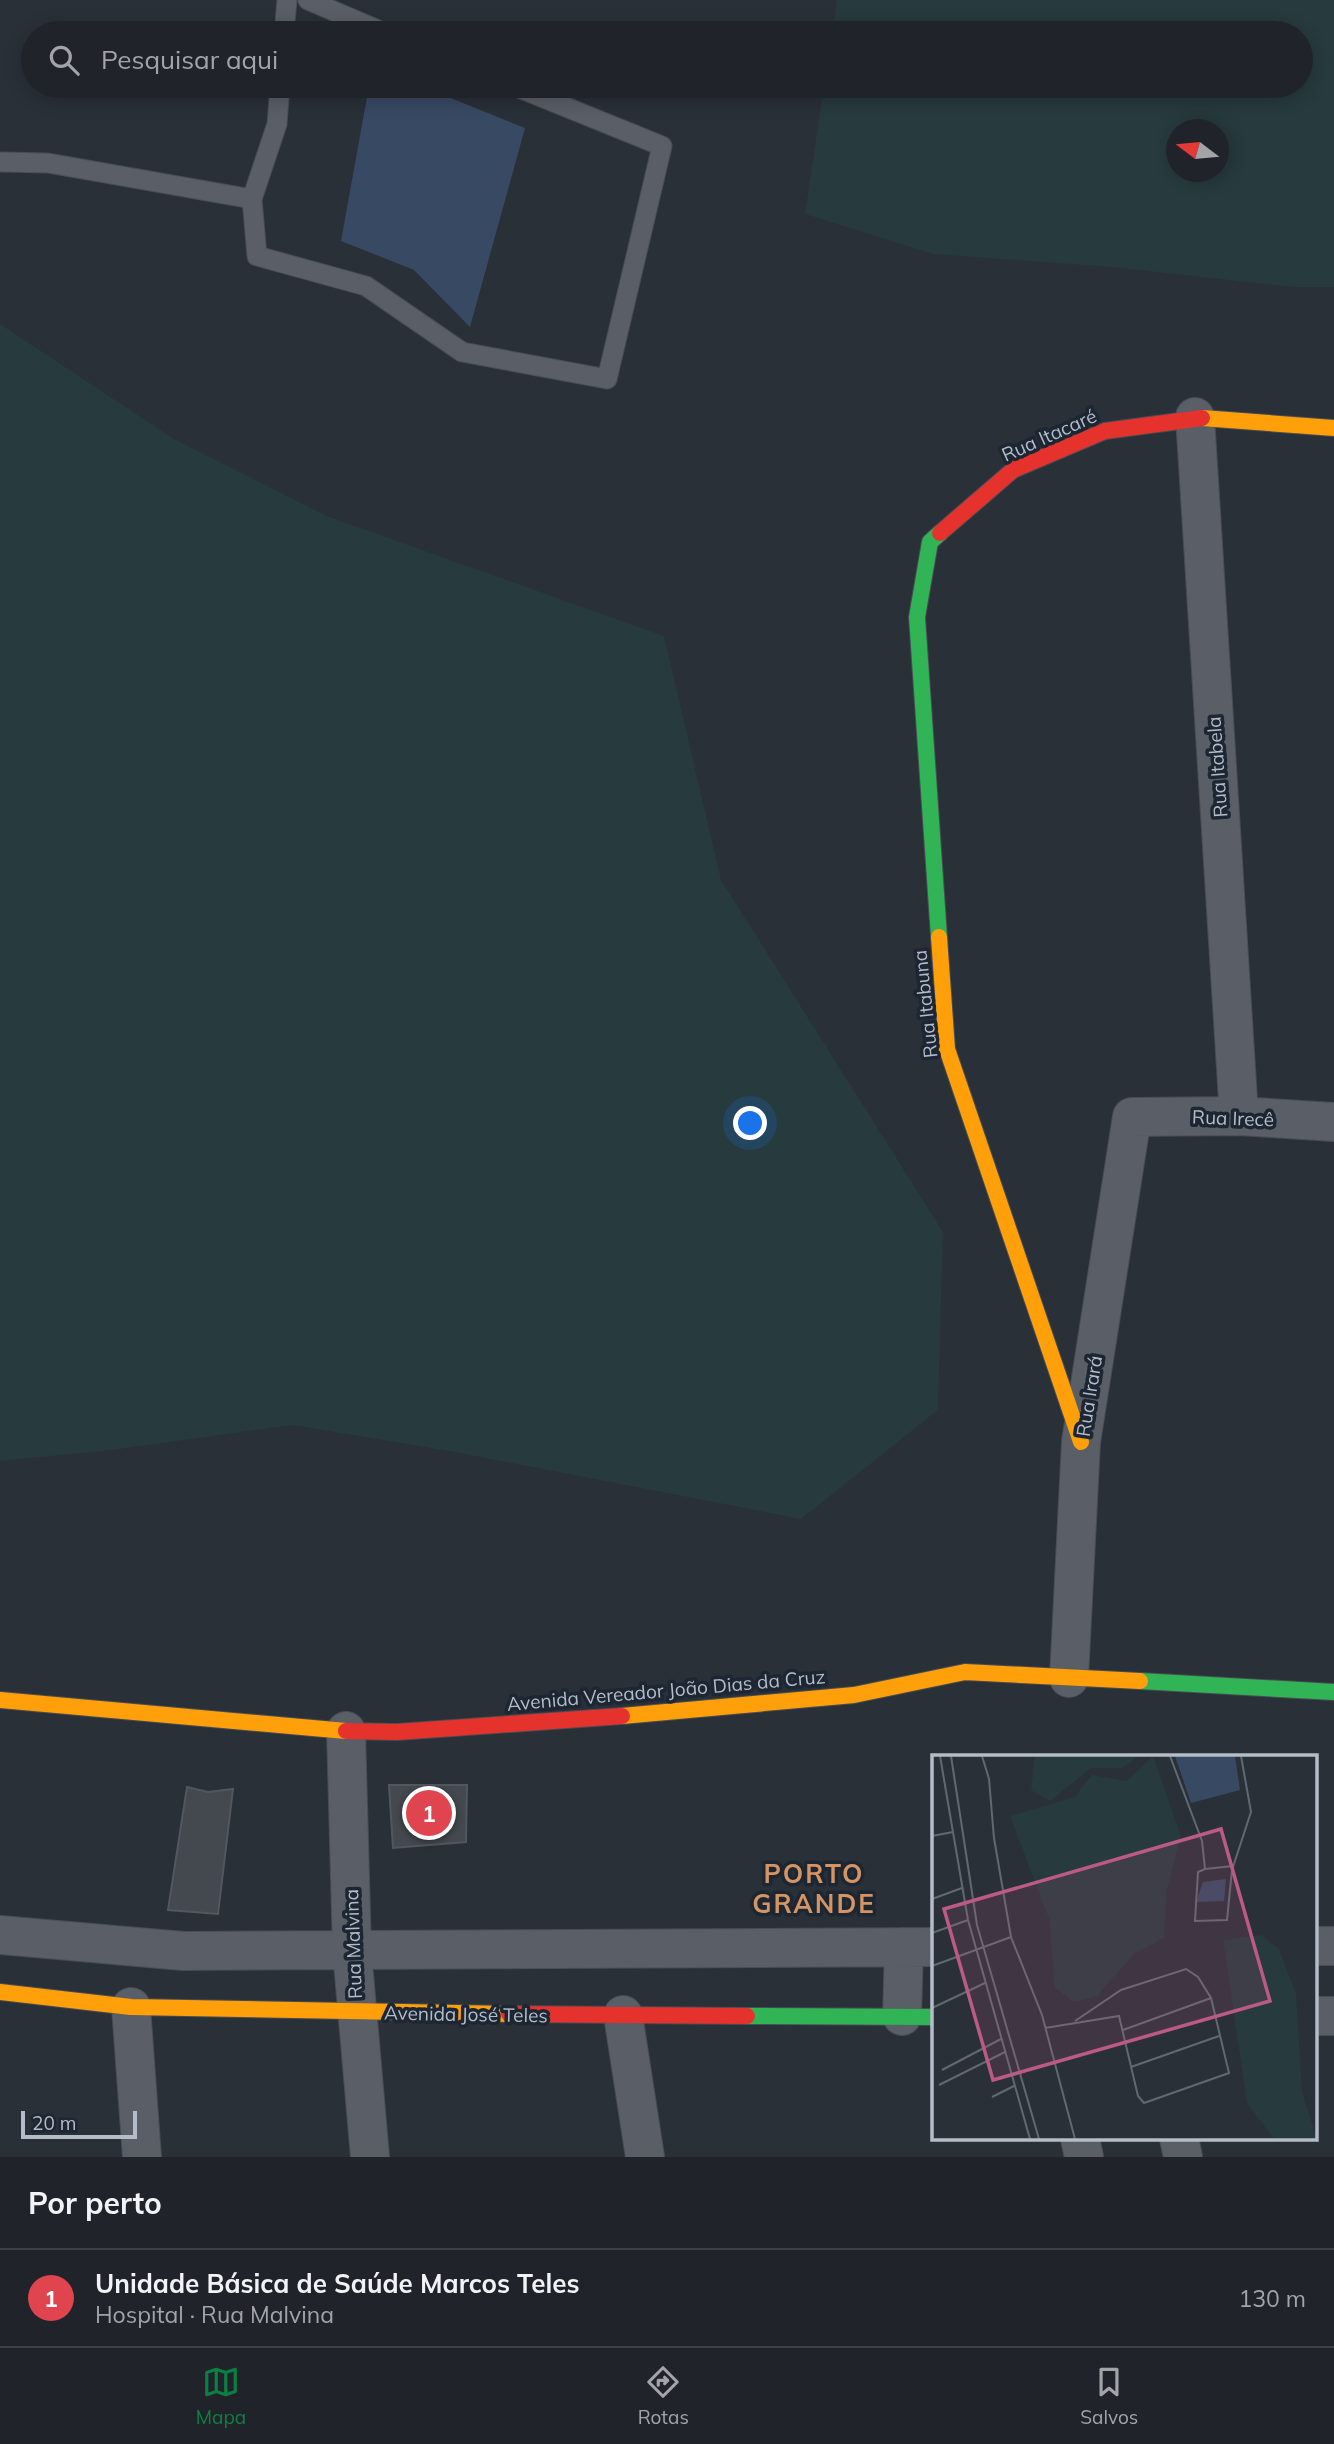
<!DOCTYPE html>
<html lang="pt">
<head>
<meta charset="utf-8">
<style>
  body { margin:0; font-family:Mulish,sans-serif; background:#2d3036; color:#f1f3f6 }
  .compass { position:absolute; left:1166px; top:119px; width:63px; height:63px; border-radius:50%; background:#20242a; box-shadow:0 4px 18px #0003; rotate:286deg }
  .scale { position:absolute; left:21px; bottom:18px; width:116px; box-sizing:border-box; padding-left:7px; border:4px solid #b4bcc9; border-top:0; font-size:19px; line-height:24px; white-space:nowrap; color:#b4bcc9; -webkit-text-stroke:5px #1d2633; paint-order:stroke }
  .you { position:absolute; left:751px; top:1124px; width:24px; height:24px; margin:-18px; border:5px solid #fff; border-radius:50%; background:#1a73e8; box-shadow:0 0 0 10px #1a73e833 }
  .badge { display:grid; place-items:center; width:46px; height:46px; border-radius:50%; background:#0b8043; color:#fff; font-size:23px; font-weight:700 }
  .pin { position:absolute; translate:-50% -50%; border:4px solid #fff; box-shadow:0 2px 7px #0006 }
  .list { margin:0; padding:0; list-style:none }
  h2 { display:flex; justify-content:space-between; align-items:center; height:91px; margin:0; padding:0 28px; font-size:30px }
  h2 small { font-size:23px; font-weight:400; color:#a2a4a8 }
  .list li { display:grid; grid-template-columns:46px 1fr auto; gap:21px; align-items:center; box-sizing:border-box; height:98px; padding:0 28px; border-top:2px solid #3d4147 }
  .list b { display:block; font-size:26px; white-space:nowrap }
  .list p { margin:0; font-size:23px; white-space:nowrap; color:#a2a4a8 }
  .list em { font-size:23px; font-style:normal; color:#a2a4a8 }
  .icon { flex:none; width:38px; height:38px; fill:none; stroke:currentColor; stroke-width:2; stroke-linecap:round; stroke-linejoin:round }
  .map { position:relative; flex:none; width:1334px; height:2157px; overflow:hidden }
  .search { position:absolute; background:#20242a; box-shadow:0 4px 18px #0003; left:21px; right:21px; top:21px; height:77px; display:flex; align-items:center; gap:18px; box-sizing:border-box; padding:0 24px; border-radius:38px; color:#a2a4a8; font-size:26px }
  .sheet { height:189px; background:#20242a }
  nav { display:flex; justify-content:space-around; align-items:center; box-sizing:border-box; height:98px; border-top:2px solid #3d4147; background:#20242a; font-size:19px; color:#a2a4a8 }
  nav a { display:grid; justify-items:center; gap:4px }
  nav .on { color:#0b8043 }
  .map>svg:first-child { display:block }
  .green { fill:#273a3e; fill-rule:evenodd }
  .water { fill:#384963 }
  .building { fill:#444950; stroke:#52575f; stroke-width:2 }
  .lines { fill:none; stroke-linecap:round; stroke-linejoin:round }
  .lane-casing { stroke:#484c53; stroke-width:21 }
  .street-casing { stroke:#484c53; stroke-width:40 }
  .fast-casing { stroke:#484c53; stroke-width:18 }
  .slow-casing { stroke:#484c53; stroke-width:18 }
  .jam-casing { stroke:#484c53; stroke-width:18 }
  .lane { stroke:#5a5e66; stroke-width:19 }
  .street { stroke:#5a5e66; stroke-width:38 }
  .fast { stroke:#30b455; stroke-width:16 }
  .slow { stroke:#ff9f0a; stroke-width:16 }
  .jam { stroke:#e5322d; stroke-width:16 }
  .labels { text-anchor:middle; stroke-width:7; stroke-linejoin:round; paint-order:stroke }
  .street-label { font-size:19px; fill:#b4bcc9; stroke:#1d2633 }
  .district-label { font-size:26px; font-weight:bold; letter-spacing:2px; fill:#d59563; stroke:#1d2633 }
  .inset-road { fill:none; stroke:#616872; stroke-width:2 }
  .view { fill:#bc5a87; fill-opacity:0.15; stroke:#bc5a87; stroke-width:3.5 }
  .inset-edge { fill:none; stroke:#b4bcc9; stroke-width:3.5 }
</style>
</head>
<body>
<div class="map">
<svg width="1334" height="2157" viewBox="0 0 1334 2157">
  <rect width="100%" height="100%" fill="#2a3038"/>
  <!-- green -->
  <path class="green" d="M837 0H1334V287H1293L1111 267 933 254 805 214 824 86H1301V33H832ZM1176 130H1218V172H1176Z
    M0 324 174 439 327 516 664 636 721 880 943 1232 938 1410 801 1519 455 1452 292 1425 112 1450 0 1461Z"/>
  <!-- water -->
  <path class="water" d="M369 86H421L525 128 470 327 414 270 341 241Z"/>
  <!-- building -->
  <path class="building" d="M389 1785H467L466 1842 393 1848Z
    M187 1787 208 1792 233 1789 218 1914 168 1910Z"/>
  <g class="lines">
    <defs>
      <path id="lane" d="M308 0 385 33
        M284 33 287 0
        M0 162 48 163 252 199 257 256 366 286 462 352 607 379 662 146 514 86
        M252 199 277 124 280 86"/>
      <path id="street" d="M1195 417 1239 1116
        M1069 1678 1081 1442 1132 1117 1239 1116 1334 1122
        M346 1731 352 1951 370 2157
        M0 1935 183 1951 933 1947
        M1315 1946H1334
        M131 2007 142 2157
        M623 2015 645 2157
        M902 2016 904 1947
        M1315 2016H1334
        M1080 2138 1084 2157
        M1179 2138 1183 2157"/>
      <path id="fast" d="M939 937 917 617 930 542 940 533
        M1140 1681 1334 1692
        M747 2016 933 2017"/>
      <path id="slow" d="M1202 418 1334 428
        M939 937 947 1049 1081 1442
        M0 1700 346 1731
        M622 1716 854 1695 965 1672 1140 1681
        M0 1992 131 2007 509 2014"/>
      <path id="jam" d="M940 533 1013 470 1105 431 1202 418
        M346 1731 397 1732 622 1716
        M509 2014 747 2016"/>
    </defs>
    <!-- lane casing -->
    <use href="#lane" class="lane-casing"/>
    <!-- street casing -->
    <use href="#street" class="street-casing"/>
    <!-- fast casing -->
    <use href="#fast" class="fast-casing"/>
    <!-- slow casing -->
    <use href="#slow" class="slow-casing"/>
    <!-- jam casing -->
    <use href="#jam" class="jam-casing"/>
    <!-- lane -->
    <use href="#lane" class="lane"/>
    <!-- street -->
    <use href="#street" class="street"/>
    <!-- fast -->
    <use href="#fast" class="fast"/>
    <!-- slow -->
    <use href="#slow" class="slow"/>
    <!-- jam -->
    <use href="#jam" class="jam"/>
  </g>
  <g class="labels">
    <!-- street labels -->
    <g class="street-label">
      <text transform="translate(1049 435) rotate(-24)" y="7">Rua Itacaré</text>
      <text transform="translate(1217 767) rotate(-94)" y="7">Rua Itabela</text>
      <text transform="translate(925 1004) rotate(-96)" y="7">Rua Itabuna</text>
      <text transform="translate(1233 1118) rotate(2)" y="7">Rua Irecê</text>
      <text transform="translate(1089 1396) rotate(-81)" y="7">Rua Irará</text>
      <text transform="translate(666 1690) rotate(-5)" y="7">Avenida Vereador João Dias da Cruz</text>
      <text transform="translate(353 1944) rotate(-92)" y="7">Rua Malvina</text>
      <text transform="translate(466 2014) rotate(1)" y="7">Avenida José Teles</text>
    </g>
    <!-- district labels -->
    <g class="district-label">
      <text x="814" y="1883">PORTO<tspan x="814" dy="30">GRANDE</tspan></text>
    </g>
  </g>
  <!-- overview -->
  <g transform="translate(932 1755)">
    <rect width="385" height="385" fill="#2a3038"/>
    <path d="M103 1H206L190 13H159L118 46 99 35ZM221 1 249 81 235 135 232 183 202 199 165 241 142 247 123 233 117 164 78 61 143 42 160 20 195 26ZM329 180 347 194 364 239 370 337 385 384H342L315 348 291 185Z" fill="#273a3e"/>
    <path d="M243 1H303L308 35 259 48ZM294 124 292 146 264 147 271 127Z" fill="#384963"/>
    <path class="inset-road" d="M8 1 36 165 98 384M19 1 45 170 107 384M50 1 57 24 62 83 79 182 110 260 143 384M238 1 270 86 273 114 266 117 263 166 295 165 300 115 319 57 309 1M0 81 21 77M273 114 301 111M0 144 30 133M0 178 36 165M0 211 79 182M0 253 53 228M113 273 187 261 206 341 212 348 297 318 279 243 266 222 254 214 189 235 143 266M191 275 279 243M199 312 287 281M10 315 69 284M7 330 73 297M60 342 82 331"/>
    <path class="view" d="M289 74 338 246 61 325 12 154Z"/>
    <rect width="385" height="385" class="inset-edge"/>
  </g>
</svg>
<svg class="compass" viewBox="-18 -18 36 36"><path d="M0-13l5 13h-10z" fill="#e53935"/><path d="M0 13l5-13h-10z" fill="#a2a4a8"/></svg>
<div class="scale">20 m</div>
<div class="you"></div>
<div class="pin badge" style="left:429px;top:1813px;background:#e0444e">1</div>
<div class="search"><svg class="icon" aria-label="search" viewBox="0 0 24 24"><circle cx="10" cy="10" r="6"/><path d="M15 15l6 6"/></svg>Pesquisar aqui</div>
</div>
<section class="sheet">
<h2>Por perto<small></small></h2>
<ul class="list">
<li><span class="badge" style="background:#e0444e">1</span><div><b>Unidade Básica de Saúde Marcos Teles</b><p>Hospital · Rua Malvina</p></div><em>130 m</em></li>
</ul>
</section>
<nav>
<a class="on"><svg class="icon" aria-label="map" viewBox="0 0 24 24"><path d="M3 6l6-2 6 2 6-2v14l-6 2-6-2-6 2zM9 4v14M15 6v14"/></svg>Mapa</a>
<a><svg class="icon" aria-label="directions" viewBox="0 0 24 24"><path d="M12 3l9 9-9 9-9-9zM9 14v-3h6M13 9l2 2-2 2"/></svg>Rotas</a>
<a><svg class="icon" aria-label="saved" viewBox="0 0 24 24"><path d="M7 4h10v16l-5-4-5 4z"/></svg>Salvos</a>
</nav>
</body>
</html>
